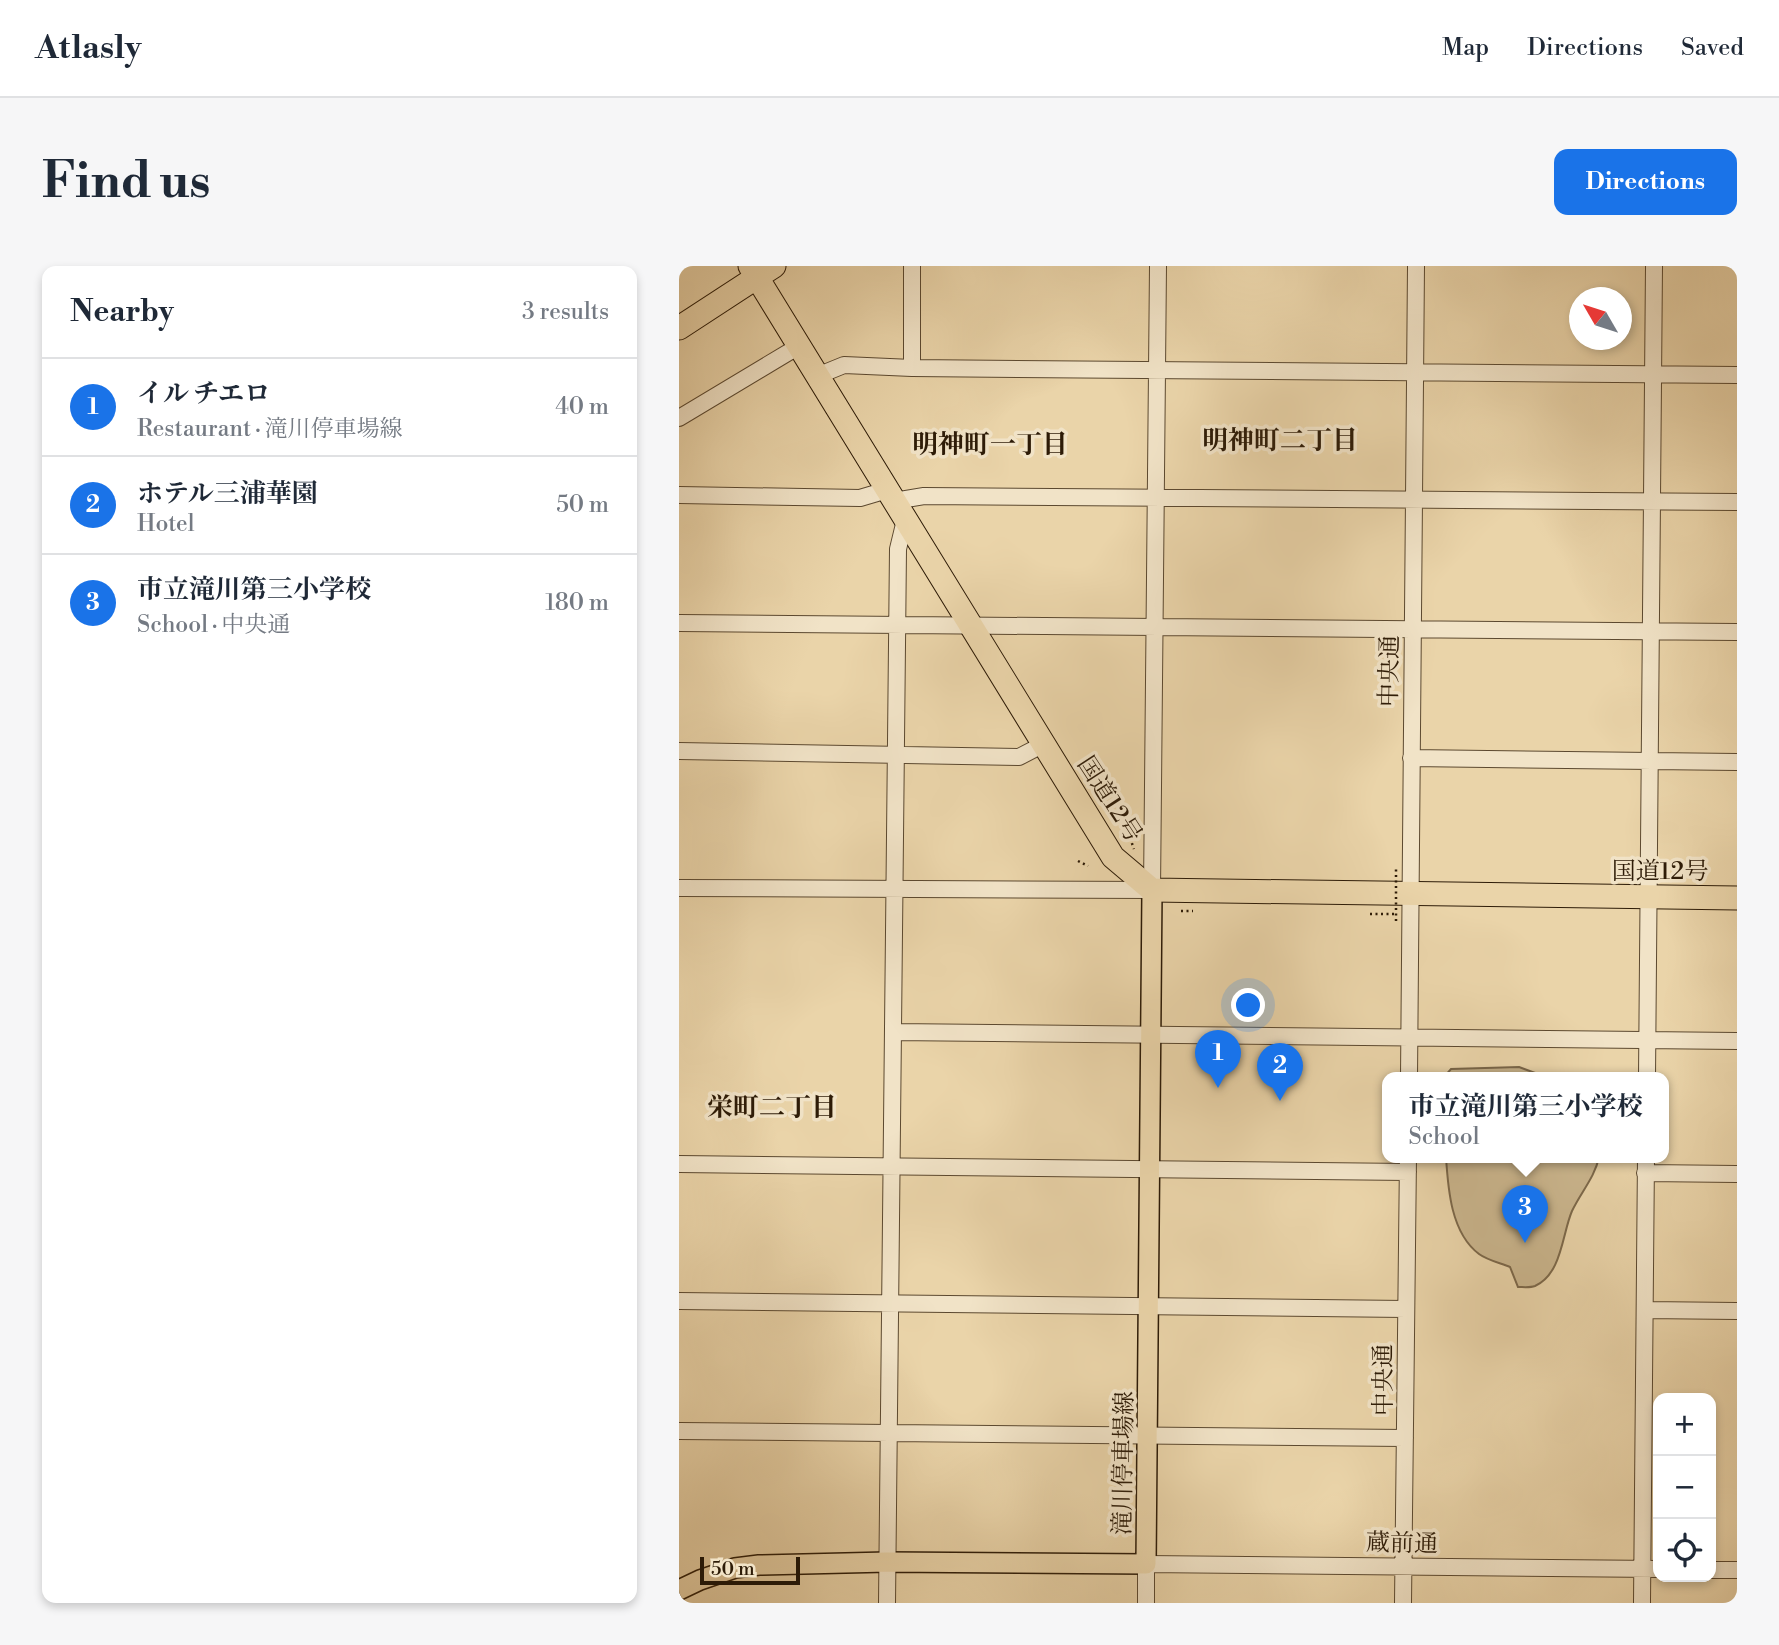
<!DOCTYPE html>
<html lang="en">
<head>
<meta charset="utf-8">
<style>
  body { margin:0; font-family:"Libre Bodoni","Noto Serif JP",serif; background:#f6f6f7; color:#1f2937 }
  .controls { position:absolute; right:21px; bottom:21px; display:grid; overflow:hidden; border-radius:14px; box-shadow:0 4px 10px #0003 }
  .controls button { width:63px; height:63px; display:grid; place-items:center; padding:0; border:0; border-bottom:2px solid #e0e1e3; background:#fff; color:#1f2937; font:35px sans-serif }
  .compass { position:absolute; left:890px; top:21px; width:63px; height:63px; border-radius:50%; background:#fff; box-shadow:0 4px 10px #0003; rotate:309deg }
  .scale { position:absolute; left:21px; bottom:18px; width:100px; box-sizing:border-box; padding-left:7px; border:4px solid #2d1b07; border-top:0; font-size:19px; line-height:24px; white-space:nowrap; color:#2d1b07; -webkit-text-stroke:5px #f1e3c7; paint-order:stroke }
  .you { position:absolute; left:570px; top:740px; width:24px; height:24px; margin:-18px; border:5px solid #fff; border-radius:50%; background:#1a73e8; box-shadow:0 0 0 10px #1a73e833 }
  .badge { display:grid; place-items:center; width:46px; height:46px; border-radius:50%; background:#1a73e8; color:#fff; font-size:23px; font-weight:700 }
  .pin { position:absolute; translate:-50% -58px; filter:drop-shadow(0 2px 4px #0008) }
  .pin::after { content:''; position:absolute; top:37px; width:24px; height:21px; background:inherit; clip-path:polygon(0 0,100% 0,50% 100%) }
  .popup { position:absolute; left:703px; top:806px; width:287px; height:91px; box-sizing:border-box; display:grid; place-content:center; border-radius:14px; background:#fff; filter:drop-shadow(0 2px 5px #0005); font-size:23px; white-space:nowrap; color:#747a83 }
  .popup b { font-size:26px; color:#1f2937 }
  .popup::after { content:''; position:absolute; left:50%; top:100%; margin-left:-14px; border:14px solid transparent; border-top-color:#fff }
  .list { margin:0; padding:0; list-style:none }
  h2 { display:flex; justify-content:space-between; align-items:center; height:91px; margin:0; padding:0 28px; font-size:30px }
  h2 small { font-size:23px; font-weight:400; color:#747a83 }
  .list li { display:grid; grid-template-columns:46px 1fr auto; gap:21px; align-items:center; box-sizing:border-box; height:98px; padding:0 28px; border-top:2px solid #e0e1e3 }
  .list b { display:block; font-size:26px; white-space:nowrap }
  .list p { margin:0; font-size:23px; white-space:nowrap; color:#747a83 }
  .list em { font-size:23px; font-style:normal; color:#747a83 }
  .icon { flex:none; width:38px; height:38px; fill:none; stroke:currentColor; stroke-width:2; stroke-linecap:round; stroke-linejoin:round }
  .map { position:relative; flex:none; width:1058px; height:1337px; overflow:hidden; border-radius:14px }
  header { display:flex; align-items:center; gap:42px; box-sizing:border-box; height:98px; padding:0 35px; background:#fff; border-bottom:2px solid #e0e1e3 }
  header strong { font-size:33px }
  nav { display:flex; gap:38px; margin-inline-start:auto; font-size:24px }
  .intro { display:flex; align-items:center; justify-content:space-between; box-sizing:border-box; height:168px; padding:0 42px }
  h1 { margin:0; font-size:49px }
  .button { padding:18px 32px; border-radius:14px; background:#1a73e8; color:#fff; font-size:24px; font-weight:700 }
  main { display:flex; gap:42px; padding:0 42px }
  aside { flex:1; background:#fff; border-radius:14px; box-shadow:0 4px 10px #0003 }
  .map>svg:first-child { display:block }
  .green { fill:#cab58d; stroke:#7c684a; stroke-width:2 }
  .lines { fill:none; stroke-linecap:round; stroke-linejoin:round }
  .minor-casing { stroke:#5c4930; stroke-width:18 }
  .major-casing { stroke:#2d1b07; stroke-width:22 }
  .highway-casing { stroke:#2d1b07; stroke-width:25 }
  .path { stroke:#2d1b07; stroke-width:2.5; stroke-dasharray:2 3.5; stroke-linecap:butt }
  .minor { stroke:#f1e3c7; stroke-width:16 }
  .major { stroke:#ead4a9; stroke-width:19 }
  .highway { stroke:#ead4a9; stroke-width:23 }
  .path-bridge { stroke:#2d1b07; stroke-width:2.5; stroke-dasharray:2 3.5; stroke-linecap:butt }
  .labels { text-anchor:middle; stroke-width:7; stroke-linejoin:round; paint-order:stroke }
  .street-label { font-size:24px; fill:#2d1b07; stroke:#f1e3c7 }
  .neighbourhood-label { font-size:26px; font-weight:bold; fill:#2d1b07; stroke:#f1e3c7 }
</style>
</head>
<body>
<header>
<strong>Atlasly</strong>
<nav><a>Map</a><a>Directions</a><a>Saved</a></nav>
</header>
<div class="intro"><h1>Find us</h1><a class="button">Directions</a></div>
<main>
<aside>
<h2>Nearby<small>3 results</small></h2>
<ul class="list">
<li><span class="badge">1</span><div><b>イル チエロ</b><p>Restaurant · 滝川停車場線</p></div><em>40 m</em></li>
<li><span class="badge">2</span><div><b>ホテル三浦華園</b><p>Hotel</p></div><em>50 m</em></li>
<li><span class="badge">3</span><div><b>市立滝川第三小学校</b><p>School · 中央通</p></div><em>180 m</em></li>
</ul>
</aside>
<div class="map">
<svg width="1058" height="1337" viewBox="0 0 1058 1337">
  <rect width="100%" height="100%" fill="#ead4a9"/>
  <filter id="stains"><feTurbulence type="fractalNoise" baseFrequency=".00286" numOctaves="4"/><feColorMatrix values="0 0 0 0 .2 0 0 0 0 .09 0 0 0 0 .02 0 0 0 .5 -.17"/></filter>
  <radialGradient id="worn" r=".72"><stop offset=".6" stop-color="#630" stop-opacity="0"/><stop offset="1" stop-color="#630" stop-opacity=".3"/></radialGradient>
  <!-- green -->
  <path class="green" d="M840 801 867 811H765L772 803Z
    M767 891H920C916 911 902 926 893 945 883 968 883 1008 856 1020 851 1022 844 1021 839 1021L831 1001C821 997 808 994 800 988 772 967 769 923 767 891Z"/>
  <g class="lines">
    <defs>
      <path id="minor" d="M233 102V0
        M138 110 165 99 233 102 1058 109
        M0 152 120 80
        M0 229 181 232 208 224
        M215 235 245 230 1058 236
        M0 357 1058 366
        M0 485 340 491 365 478
        M732 492 1058 496
        M0 622 473 624 479 0
        M214 766 1058 775
        M730 811 737 0
        M968 811 975 0
        M0 898 729 906
        M966 907 1058 908
        M0 1035 727 1043
        M966 1044 1058 1045
        M0 1165 726 1172
        M1032 1304H1058
        M208 1337 219 283 226 254
        M467 1337V1298L979 1303
        M724 1337 729 891
        M963 1337 967 891"/>
      <path id="major" d="M0 1324 21 1314 56 1302 80 1299 208 1296 467 1298 473 624"/>
      <path id="highway" d="M71 0 434 591 473 624 1058 632
        M0 62 95 0"/>
    </defs>
    <!-- minor casing -->
    <use href="#minor" class="minor-casing"/>
    <!-- major casing -->
    <use href="#major" class="major-casing"/>
    <!-- highway casing -->
    <use href="#highway" class="highway-casing"/>
    <!-- path -->
    <path class="path" d="M451 572 455 583
      M399 595 409 600
      M502 645H514
      M691 648H717"/>
    <!-- minor -->
    <use href="#minor" class="minor"/>
    <!-- major -->
    <use href="#major" class="major"/>
    <!-- highway -->
    <use href="#highway" class="highway"/>
    <!-- path-bridge -->
    <path class="path-bridge" d="M717 655V602"/>
  </g>
  <g class="labels">
    <!-- street labels -->
    <g class="street-label">
      <text transform="translate(710 405) rotate(-89)" y="8">中央通</text>
      <text transform="translate(431 533) rotate(57)" y="8">国道12号</text>
      <text x="981" y="613">国道12号</text>
      <text transform="translate(704 1114) rotate(-90)" y="8">中央通</text>
      <text transform="translate(444 1197) rotate(-89)" y="8">滝川停車場線</text>
      <text transform="translate(723 1277) rotate(1)" y="8">蔵前通</text>
    </g>
    <!-- neighbourhood labels -->
    <g class="neighbourhood-label">
      <text x="601" y="183">明神町二丁目</text>
      <text x="311" y="187">明神町一丁目</text>
      <text x="93" y="850">栄町二丁目</text>
    </g>
  </g>
  <rect width="100%" height="100%" filter="url(#stains)"/>
  <rect width="100%" height="100%" fill="url(#worn)"/>
</svg>
<div class="controls">
<button>+</button>
<button>−</button>
<button><svg class="icon" aria-label="locate" viewBox="0 0 24 24"><circle cx="12" cy="12" r="6"/><path d="M12 2v4M12 18v4M2 12h4M18 12h4"/></svg></button>
</div>
<svg class="compass" viewBox="-18 -18 36 36"><path d="M0-13l5 13h-10z" fill="#e53935"/><path d="M0 13l5-13h-10z" fill="#747a83"/></svg>
<div class="scale">50 m</div>
<div class="you"></div>
<div class="pin badge" style="left:539px;top:822px">1</div>
<div class="pin badge" style="left:601px;top:835px">2</div>
<div class="pin badge" style="left:846px;top:977px">3</div>
<div class="popup"><b>市立滝川第三小学校</b>School</div>
</div>
</main>
</body>
</html>
